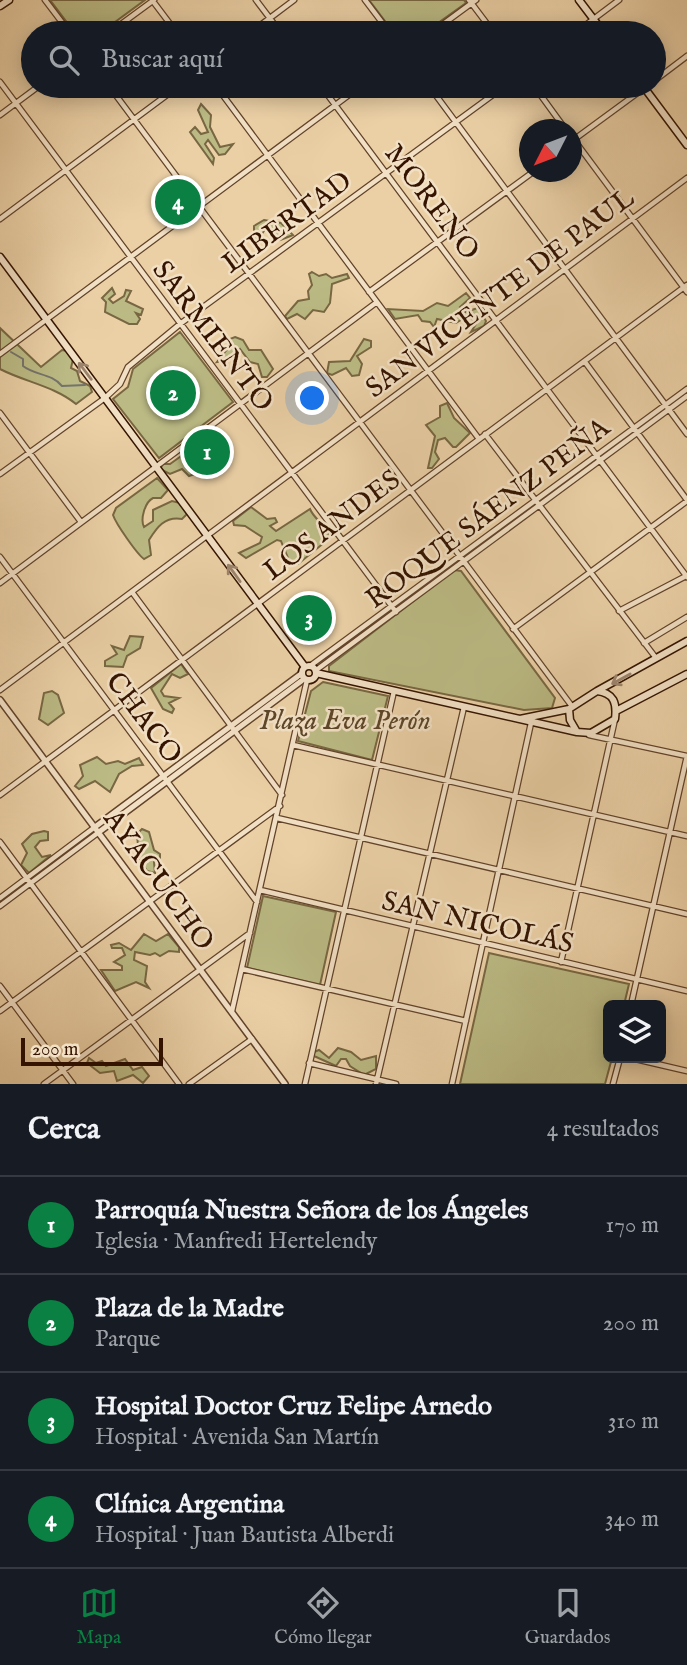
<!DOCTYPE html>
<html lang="es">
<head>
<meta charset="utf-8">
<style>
  body { margin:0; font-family:"IM FELL English",serif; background:#20242c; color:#f1f3f6 }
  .controls { position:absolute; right:21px; bottom:21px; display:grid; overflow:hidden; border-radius:10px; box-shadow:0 4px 18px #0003 }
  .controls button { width:63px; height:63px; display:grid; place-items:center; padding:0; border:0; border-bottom:2px solid #363941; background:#171b24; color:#f1f3f6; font:35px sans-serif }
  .compass { position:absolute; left:519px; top:119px; width:63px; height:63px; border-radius:50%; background:#171b24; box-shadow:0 4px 18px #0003; rotate:228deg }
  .scale { position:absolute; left:21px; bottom:18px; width:142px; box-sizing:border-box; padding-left:7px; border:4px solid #341400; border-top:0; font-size:19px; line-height:24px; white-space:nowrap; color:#341400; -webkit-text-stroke:5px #f2e0c5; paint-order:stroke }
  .you { position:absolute; left:313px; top:399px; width:24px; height:24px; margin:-18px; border:5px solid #fff; border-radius:50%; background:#1a73e8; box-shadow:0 0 0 10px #1a73e833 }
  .badge { display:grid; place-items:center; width:46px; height:46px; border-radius:50%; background:#0b8043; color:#fff; font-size:23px; font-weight:700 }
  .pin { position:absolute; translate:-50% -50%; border:4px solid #fff; box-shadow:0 2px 7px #0006 }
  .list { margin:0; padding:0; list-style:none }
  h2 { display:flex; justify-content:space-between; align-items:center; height:91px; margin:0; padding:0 28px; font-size:30px }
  h2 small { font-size:23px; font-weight:400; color:#9ea1a6 }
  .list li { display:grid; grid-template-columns:46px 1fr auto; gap:21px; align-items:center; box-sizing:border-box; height:98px; padding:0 28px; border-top:2px solid #363941 }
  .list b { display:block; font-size:26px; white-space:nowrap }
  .list p { margin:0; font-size:23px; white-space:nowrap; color:#9ea1a6 }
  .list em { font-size:23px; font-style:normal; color:#9ea1a6 }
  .icon { flex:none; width:38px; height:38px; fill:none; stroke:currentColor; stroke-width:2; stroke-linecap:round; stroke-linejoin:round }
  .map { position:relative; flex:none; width:687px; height:1084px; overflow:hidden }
  .search { position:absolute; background:#171b24; box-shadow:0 4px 18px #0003; left:21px; right:21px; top:21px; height:77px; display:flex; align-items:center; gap:18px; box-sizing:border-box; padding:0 24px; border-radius:38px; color:#9ea1a6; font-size:26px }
  .sheet { height:483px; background:#171b24 }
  nav { display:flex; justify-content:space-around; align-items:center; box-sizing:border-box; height:98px; border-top:2px solid #363941; background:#171b24; font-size:19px; color:#9ea1a6 }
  nav a { display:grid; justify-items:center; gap:4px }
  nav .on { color:#0b8043 }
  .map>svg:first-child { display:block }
  .green { fill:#bbba84; stroke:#786742; stroke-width:2 }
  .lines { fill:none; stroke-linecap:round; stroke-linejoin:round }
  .stream { stroke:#74736c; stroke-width:2 }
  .minor-casing { stroke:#62432a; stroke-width:7 }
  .tertiary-casing { stroke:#62432a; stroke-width:8 }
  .secondary-casing { stroke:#341400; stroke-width:9 }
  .minor { stroke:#f2e0c5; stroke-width:4.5 }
  .tertiary { stroke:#f2e0c5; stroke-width:5 }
  .secondary { stroke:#f2e0c5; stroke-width:6 }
  .oneway { stroke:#9c846c }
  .labels { text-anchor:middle; stroke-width:5; stroke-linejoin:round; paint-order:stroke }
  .street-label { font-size:28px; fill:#341400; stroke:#f2e0c5 }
  .park-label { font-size:28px; font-style:italic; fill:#5c4628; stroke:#f2e0c5 }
</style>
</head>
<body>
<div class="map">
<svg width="687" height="1084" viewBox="0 0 687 1084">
  <rect width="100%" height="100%" fill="#ebd0a6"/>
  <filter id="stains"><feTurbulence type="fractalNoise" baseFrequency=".00286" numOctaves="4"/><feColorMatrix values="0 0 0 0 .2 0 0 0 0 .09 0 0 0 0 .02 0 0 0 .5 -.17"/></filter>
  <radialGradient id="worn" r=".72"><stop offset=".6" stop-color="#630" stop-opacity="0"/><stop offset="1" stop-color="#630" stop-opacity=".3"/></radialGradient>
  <!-- green -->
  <path class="green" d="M50 0H145L100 33H75Z
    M369 0H464L466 3 424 33H394Z
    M201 104 211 115 210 127 220 147 233 144 225 154 219 155 208 140 205 144 214 158 213 164 190 132 195 127 201 134 208 132 198 110Z
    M264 220 281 223 293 235 280 240 266 228 257 241 248 239 254 232V226Z
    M312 272 319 276 326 274 332 278 347 274 349 278 332 284 330 303 324 312 313 310 305 319 297 314 287 319 285 316 298 301 309 299 308 291 312 285 309 274Z
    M112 288 115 294 109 299 113 303 124 296 126 290 131 291 126 301 143 309 141 315 136 313 140 319 137 324H129L105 312 106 302 102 298Z
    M466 293 470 298 460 307 465 312 478 308 486 321 484 326 471 332 476 324 469 315 456 323 437 319 434 327 430 322 422 321 418 315 395 319 388 309 423 311 437 303 448 306Z
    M0 328 41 367 62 350 67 351 73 359 71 368 77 371 80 381 90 386 92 392 76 404C54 386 25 382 0 369Z
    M180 332 233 402 159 458 113 399 128 387 133 369Z
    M235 337 243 340 249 350H261L273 369 267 377H262L258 364 250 362 240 349 228 360 217 362 228 348 230 339Z
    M364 339 371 341V347L357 356 362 364 359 375 352 376 346 368 332 375 327 373 329 362 350 361Z
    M447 403 454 418 470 433 456 447H453L445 438 438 440 435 452 439 459 432 468H428L435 436 426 425 440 417V406Z
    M184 454 192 462 195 454 203 460 195 474 189 476 182 469 170 474 160 469 163 464H170Z
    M157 478 168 490 161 498H153C145 502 140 519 144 527L153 521V510L172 501 180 503 187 514 182 519C165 516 157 527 149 540L151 555 144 559C137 554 116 524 113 515L116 508Z
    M251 507 267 519 275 518 277 522 270 526 276 531 310 509C315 521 326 523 330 538L298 564 290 563 281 541 277 540 246 558 239 553 260 543 262 537 245 526 234 525 233 521Z
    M454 570 461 571 555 698 552 708 524 710 329 671V666Z
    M130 636 143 637 140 648 127 656 123 667 105 666V661L117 654 112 646 124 650Z
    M181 664 188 674 180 678 172 674 161 691 164 696 179 698 169 703 174 709 172 713 163 709 151 688Z
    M323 682 388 696 372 760 298 741 311 691Z
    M52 691 58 695 64 713 48 725 39 719 44 693Z
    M97 757 106 764 118 761 125 764 139 758 143 765 132 766 119 774 110 792 95 781 79 789 75 786 83 776 80 765Z
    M142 829 149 832 154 850 160 854V858L154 862 155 873 147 871 139 858 137 834Z
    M44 831 48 832V840L40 841 35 847 42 857 51 855 29 873 21 865 27 853 22 844 32 834Z
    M263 896 336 912 320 985 247 968Z
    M144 934 156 941 168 934 179 947V952L169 951 160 956 155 953 150 955 135 952 134 960 147 966 145 982 149 988 136 982 115 991 101 970H122V966L114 962 125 955 122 948H112L111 945 119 943 131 950Z
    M489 953 629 984 624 1005H608V1058H612L605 1084H460Z
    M338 1048 351 1052 361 1060 376 1056V1069L364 1075 350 1066 346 1059H341L336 1066 314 1056V1052L319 1050 329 1058Z
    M89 1058 96 1063 102 1061 106 1066 125 1059 133 1070 142 1067 149 1076 143 1083 133 1075 117 1081 114 1071 100 1073 87 1063Z"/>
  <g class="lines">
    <!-- stream -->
    <path class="stream" d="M11 352 23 359V366C36 376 51 373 62 386L85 385"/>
    <defs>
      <path id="minor" d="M45 0 70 33
        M152 0 177 33
        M256 0 281 33
        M365 0 390 33
        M469 0 494 33
        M109 33 154 0
        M250 33 294 0
        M431 33 476 0
        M575 33 619 0
        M654 81 687 56
        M0 82 396 612
        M109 86 571 705
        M216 86 479 439
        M321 86 687 577
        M429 86 687 434
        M534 86 566 130
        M0 115 39 86
        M572 137 687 292
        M572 141 647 86
        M0 219 179 86
        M369 292 533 172
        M0 354 361 86
        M585 362 687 500
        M0 413 81 522
        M485 434 656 658
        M0 474 105 398 120 384 128 367 180 324 505 86
        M0 557 257 902
        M0 583 377 302
        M132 592 282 795
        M619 611 686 576
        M513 629 687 501
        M644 643 687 617
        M310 666 687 389
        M315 671 687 396
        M0 690 687 178
        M589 735 687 756
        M293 745 687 836
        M0 795 687 285
        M277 818 687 914
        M0 842 179 1084
        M260 890 687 991
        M0 898 95 827
        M0 906 99 832
        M561 962 615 719
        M242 969 466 1021
        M0 986 73 1084
        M631 1005 687 756
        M0 1011 280 806
        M232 1011 307 680
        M631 1058 687 1071
        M309 1063 396 1084
        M44 1084 250 933
        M189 1084 252 1039
        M305 1084 394 691
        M376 1084 464 707
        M452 1084 531 723
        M613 1084 620 1058"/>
      <path id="tertiary" d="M0 700 285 1084
        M95 827 301 674
        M99 832 304 679"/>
      <path id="secondary" d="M579 0 604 33
        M0 6 9 0
        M643 86 687 145
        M0 257 305 667
        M302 673a7 7 0 1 1 14 0a7 7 0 1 1-14 0Z
        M316 673 577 732
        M597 691C614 693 617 703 615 719L591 733 577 732 570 720 569 709Z
        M597 691 687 641
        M616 711 687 674
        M520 719 569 709"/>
    </defs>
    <!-- minor casing -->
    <use href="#minor" class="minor-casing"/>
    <!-- tertiary casing -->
    <use href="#tertiary" class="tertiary-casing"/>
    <!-- secondary casing -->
    <use href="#secondary" class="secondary-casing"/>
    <!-- minor -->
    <use href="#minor" class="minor"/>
    <!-- tertiary -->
    <use href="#tertiary" class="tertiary"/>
    <!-- secondary -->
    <use href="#secondary" class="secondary"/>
  </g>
  <!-- one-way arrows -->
  <defs><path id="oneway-shaft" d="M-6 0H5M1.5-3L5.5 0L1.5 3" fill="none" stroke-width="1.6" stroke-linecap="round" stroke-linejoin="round" transform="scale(1.75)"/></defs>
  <g class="oneway">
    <use href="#oneway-shaft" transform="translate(85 371) rotate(-127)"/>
    <use href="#oneway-shaft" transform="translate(234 573) rotate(-126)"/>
    <use href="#oneway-shaft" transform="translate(621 679) rotate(151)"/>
  </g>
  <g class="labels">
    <!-- street labels -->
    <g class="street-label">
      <text transform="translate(433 201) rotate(53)" y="10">MORENO</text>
      <text transform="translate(286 221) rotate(-36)" y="10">LIBERTAD</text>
      <text transform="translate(499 292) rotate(-37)" y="10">SAN VICENTE DE PAUL</text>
      <text transform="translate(214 335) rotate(53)" y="10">SARMIENTO</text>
      <text transform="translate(487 512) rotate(-37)" y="10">ROQUE SÁENZ PEÑA</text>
      <text transform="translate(331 524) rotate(-37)" y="10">LOS ANDES</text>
      <text transform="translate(145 717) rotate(53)" y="10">CHACO</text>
      <text transform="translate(160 879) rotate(54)" y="10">AYACUCHO</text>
      <text transform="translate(478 921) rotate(13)" y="10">SAN NICOLÁS</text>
    </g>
    <!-- park labels -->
    <g class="park-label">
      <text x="345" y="729">Plaza Eva Perón</text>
    </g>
  </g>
  <rect width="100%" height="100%" filter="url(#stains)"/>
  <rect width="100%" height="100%" fill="url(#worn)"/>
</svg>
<div class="controls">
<button><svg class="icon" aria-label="layers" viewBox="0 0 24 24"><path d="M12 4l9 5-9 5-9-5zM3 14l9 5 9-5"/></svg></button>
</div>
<svg class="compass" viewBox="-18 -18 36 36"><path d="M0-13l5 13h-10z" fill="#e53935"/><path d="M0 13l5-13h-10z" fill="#9ea1a6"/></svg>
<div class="scale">200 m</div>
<div class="you"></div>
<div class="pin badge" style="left:207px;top:452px">1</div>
<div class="pin badge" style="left:173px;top:393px">2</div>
<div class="pin badge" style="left:309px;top:618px">3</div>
<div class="pin badge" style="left:178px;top:202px">4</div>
<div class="search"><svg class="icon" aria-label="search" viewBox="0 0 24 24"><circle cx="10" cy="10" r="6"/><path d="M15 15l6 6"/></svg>Buscar aquí</div>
</div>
<section class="sheet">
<h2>Cerca<small>4 resultados</small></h2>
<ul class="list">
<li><span class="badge">1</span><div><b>Parroquía Nuestra Señora de los Ángeles</b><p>Iglesia · Manfredi Hertelendy</p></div><em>170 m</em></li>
<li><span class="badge">2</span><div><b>Plaza de la Madre</b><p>Parque</p></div><em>200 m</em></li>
<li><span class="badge">3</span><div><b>Hospital Doctor Cruz Felipe Arnedo</b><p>Hospital · Avenida San Martín</p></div><em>310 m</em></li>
<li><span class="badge">4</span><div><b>Clínica Argentina</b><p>Hospital · Juan Bautista Alberdi</p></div><em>340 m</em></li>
</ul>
</section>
<nav>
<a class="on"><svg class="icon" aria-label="map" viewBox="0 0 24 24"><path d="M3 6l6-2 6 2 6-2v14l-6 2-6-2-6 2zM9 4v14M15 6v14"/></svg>Mapa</a>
<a><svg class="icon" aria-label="directions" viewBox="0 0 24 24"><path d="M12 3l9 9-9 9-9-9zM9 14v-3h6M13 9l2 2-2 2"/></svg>Cómo llegar</a>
<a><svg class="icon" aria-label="saved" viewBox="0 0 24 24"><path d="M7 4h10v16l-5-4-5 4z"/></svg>Guardados</a>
</nav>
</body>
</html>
